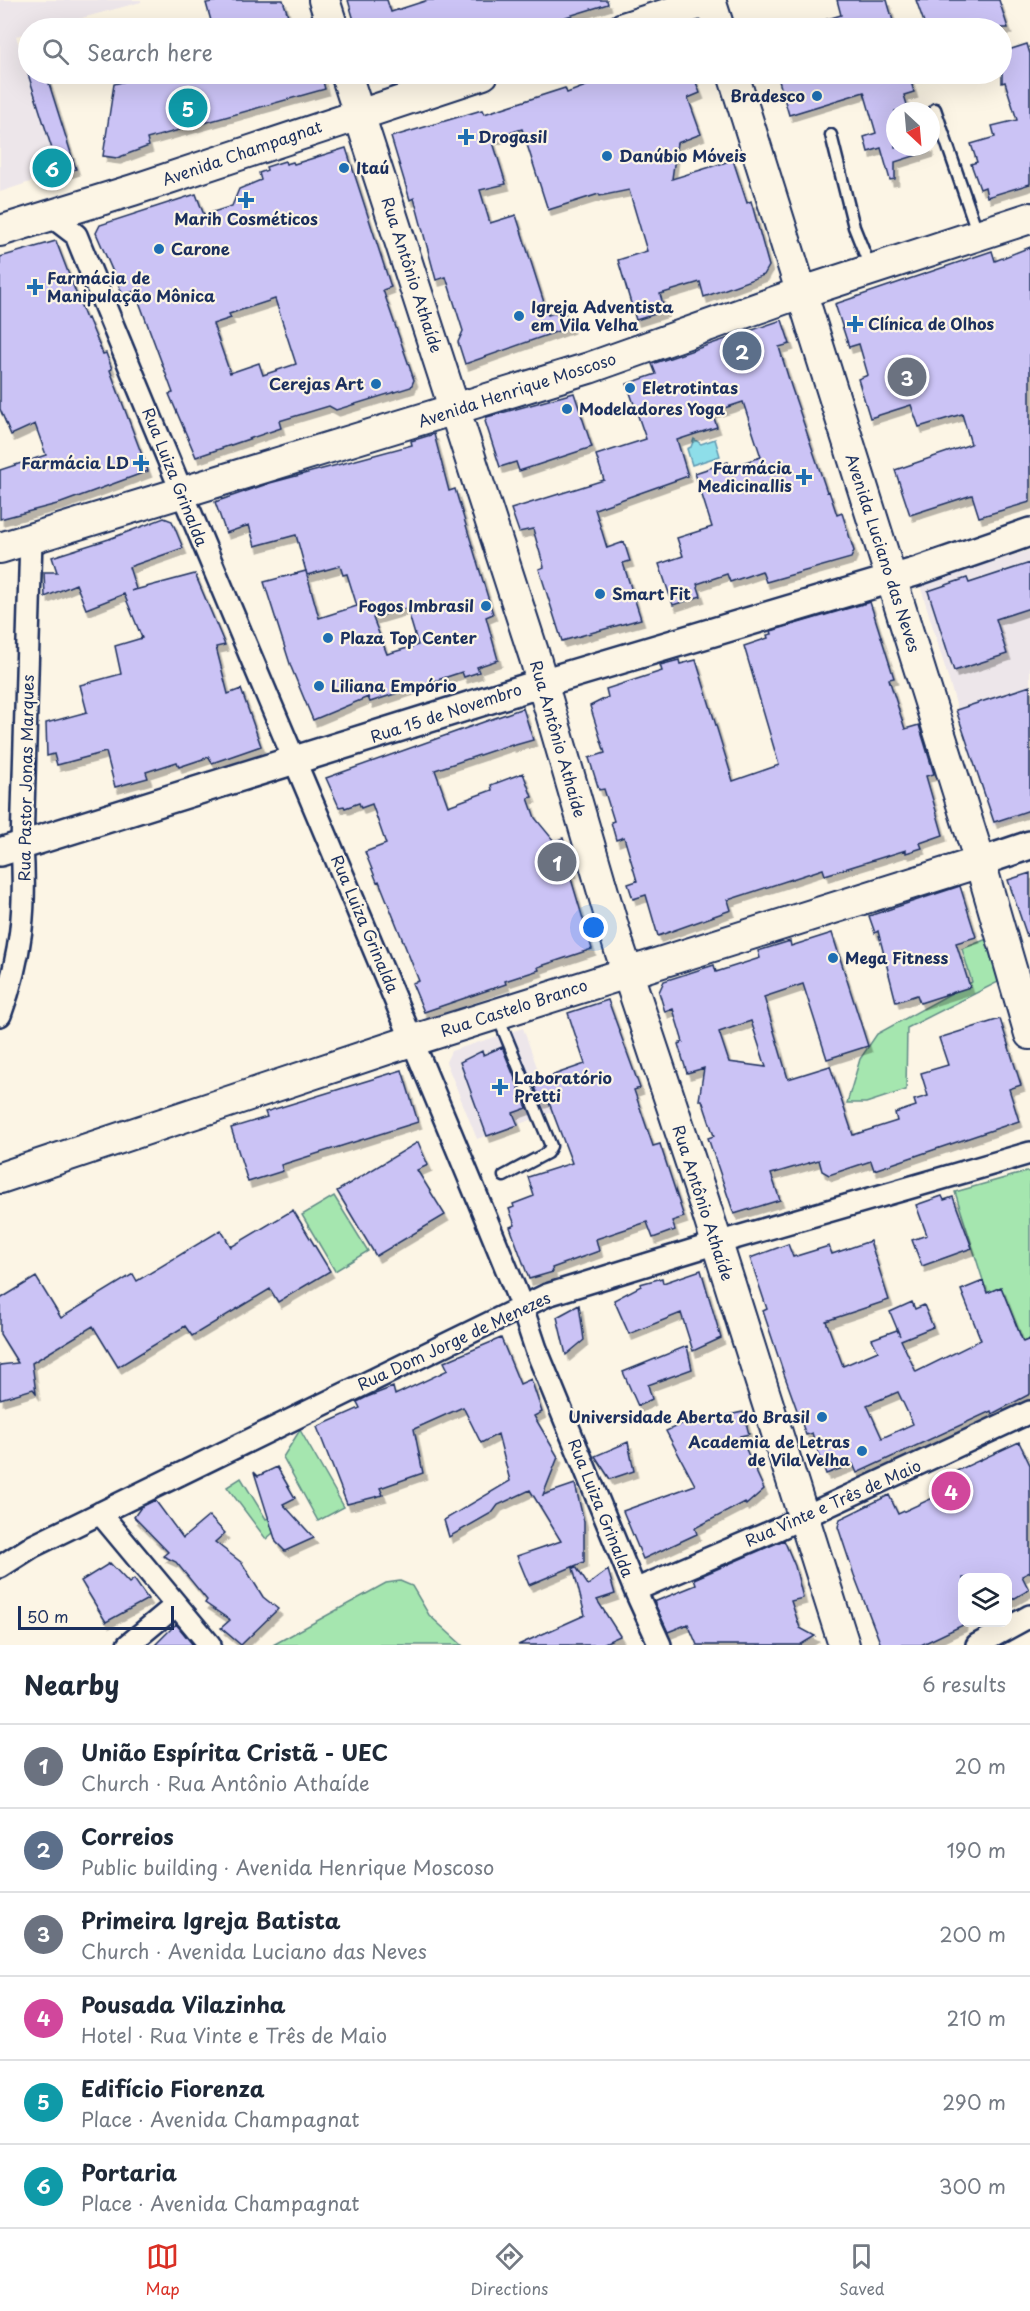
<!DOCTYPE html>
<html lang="en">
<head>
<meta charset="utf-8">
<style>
  body { margin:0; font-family:"Playpen Sans",sans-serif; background:#f2f2f3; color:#1f2937 }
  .controls { position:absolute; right:18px; bottom:18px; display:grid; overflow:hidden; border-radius:12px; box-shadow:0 6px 24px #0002 }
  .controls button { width:54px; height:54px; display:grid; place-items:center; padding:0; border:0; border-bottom:2px solid #e0e1e3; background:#fff; color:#1f2937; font:30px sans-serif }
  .compass { position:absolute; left:886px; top:102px; width:54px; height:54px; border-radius:50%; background:#fff; box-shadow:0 6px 24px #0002; rotate:154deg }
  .scale { position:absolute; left:18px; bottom:15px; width:156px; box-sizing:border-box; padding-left:6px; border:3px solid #1b2f5e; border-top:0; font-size:16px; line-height:21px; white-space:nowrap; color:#1b2f5e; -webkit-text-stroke:4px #fcf5e5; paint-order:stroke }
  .you { position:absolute; left:594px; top:928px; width:21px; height:21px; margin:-15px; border:4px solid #fff; border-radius:50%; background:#1a73e8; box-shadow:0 0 0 9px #1a73e833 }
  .badge { display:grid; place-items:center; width:39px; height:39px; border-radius:50%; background:#d93025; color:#fff; font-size:20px; font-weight:700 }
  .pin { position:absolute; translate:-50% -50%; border:3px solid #fff; box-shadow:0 2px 6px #0006 }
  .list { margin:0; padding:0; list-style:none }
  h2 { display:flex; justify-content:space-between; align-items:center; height:78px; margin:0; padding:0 24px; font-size:26px }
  h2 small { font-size:20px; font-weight:400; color:#747a83 }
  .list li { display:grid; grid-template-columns:39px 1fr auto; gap:18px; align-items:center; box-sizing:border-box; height:84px; padding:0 24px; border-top:2px solid #e0e1e3 }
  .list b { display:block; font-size:22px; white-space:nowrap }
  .list p { margin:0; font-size:20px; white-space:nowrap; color:#747a83 }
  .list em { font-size:20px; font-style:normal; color:#747a83 }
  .icon { flex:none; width:33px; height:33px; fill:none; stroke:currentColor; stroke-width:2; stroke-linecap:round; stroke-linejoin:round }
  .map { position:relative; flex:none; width:1030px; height:1645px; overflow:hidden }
  .search { position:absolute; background:#fff; box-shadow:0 6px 24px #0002; left:18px; right:18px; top:18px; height:66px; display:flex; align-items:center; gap:15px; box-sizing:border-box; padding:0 21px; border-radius:33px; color:#747a83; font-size:22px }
  .sheet { height:582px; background:#fff }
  nav { display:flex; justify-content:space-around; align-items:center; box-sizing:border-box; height:84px; border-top:2px solid #e0e1e3; background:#fff; font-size:16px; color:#747a83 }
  nav a { display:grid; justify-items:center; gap:3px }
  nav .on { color:#d93025 }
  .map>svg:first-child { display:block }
  .built { fill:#ede6ea }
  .green { fill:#a5e6af; stroke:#608a86; stroke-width:1.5 }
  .water { fill:#8edee9; stroke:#6098b1; stroke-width:1.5 }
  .building { fill:#cbc3f5; stroke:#1b2f5e; stroke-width:1.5; fill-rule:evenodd; filter:url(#shadow) }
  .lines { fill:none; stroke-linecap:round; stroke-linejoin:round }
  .service-casing { stroke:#1b2f5e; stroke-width:15 }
  .minor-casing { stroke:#1b2f5e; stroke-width:26 }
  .tertiary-casing { stroke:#1b2f5e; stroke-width:32 }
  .secondary-casing { stroke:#1b2f5e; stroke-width:34 }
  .service { stroke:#fcf5e5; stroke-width:10 }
  .minor { stroke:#fcf5e5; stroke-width:21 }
  .tertiary { stroke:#fcf5e5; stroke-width:27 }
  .secondary { stroke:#fcf5e5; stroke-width:30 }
  .poi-dot { fill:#1f6fb2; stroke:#fcf5e5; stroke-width:2 }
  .labels { text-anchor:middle; stroke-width:4.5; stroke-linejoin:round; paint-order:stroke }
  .poi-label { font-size:16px; font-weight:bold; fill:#1b2f5e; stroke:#fcf5e5; text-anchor:start }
  .street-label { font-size:16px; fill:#1b2f5e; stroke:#fcf5e5 }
</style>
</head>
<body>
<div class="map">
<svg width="1030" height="1645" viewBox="0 0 1030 1645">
  <defs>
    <filter id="shadow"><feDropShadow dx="3.5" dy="6" stdDeviation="0" flood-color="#0004"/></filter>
  </defs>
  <rect width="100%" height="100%" fill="#fcf5e5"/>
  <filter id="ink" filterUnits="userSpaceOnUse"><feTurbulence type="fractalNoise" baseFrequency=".0167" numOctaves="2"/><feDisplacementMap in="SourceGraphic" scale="12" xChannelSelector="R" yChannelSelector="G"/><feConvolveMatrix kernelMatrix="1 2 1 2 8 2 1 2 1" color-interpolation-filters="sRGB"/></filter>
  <g filter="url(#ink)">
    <!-- built -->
    <path class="built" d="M0 0H141V2L45 28H28V33L16 36 60 172 0 192Z
      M1030 550V814L993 826 920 585Z
      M523 1028 553 1112 477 1139 446 1062 451 1051Z"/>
    <!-- green -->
    <path class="green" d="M987 939 1008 977 907 1028 906 1090 866 1103H847L860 1059 877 1034 972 982 962 949Z
      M1030 1171V1339L1023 1342 1001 1287 987 1293 955 1192Z
      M334 1196 368 1251 335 1271 302 1215Z
      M300 1430 344 1507 318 1521 283 1457Z
      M241 1478 266 1519 289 1511 292 1517 266 1539 227 1487Z
      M400 1581 412 1586 429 1615 462 1645H273L386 1583Z"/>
    <!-- water -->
    <path class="water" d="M694 439 701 444 715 439 720 456 692 465 687 449 691 447Z"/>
    <!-- building -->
    <path class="building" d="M224 0H283L292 28H213L206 3Z
      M348 0H387L391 12 428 0H607L608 4 530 28H351V25L355 24Z
      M837 0H887L895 28H812L811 24 841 15Z
      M916 0H999L1008 28H926Z
      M1027 44 1030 54V184L987 197 985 187 980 189 971 164 977 162 971 144 995 137 992 126 1017 120 1005 82 1002 83V52Z
      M28 74H46L76 169 60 174Z
      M153 74H321L325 89 147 139 149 146 117 158 103 156 114 84Z
      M602 74H693L700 93 688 98 701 134 677 143 672 179 733 160 747 203 751 201 769 266 764 275 704 297 700 282 660 294 665 311 636 320 618 260 647 251 629 190 600 196 599 194 548 210 522 129 492 139 506 184 480 190 490 223 516 215 548 315 564 310 570 327 465 364 458 342 463 331 446 277 436 280 414 198 410 200 391 137 482 110 484 114 565 88 567 93 604 79Z
      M777 74H909L914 92 904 95 909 111H895V147H930V151L895 162V179L890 180 881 148 868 152 864 137 876 133 864 92 789 115Z
      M346 148 391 287 383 290 414 380 411 387 336 410 329 406 279 421 281 428 196 457 169 394 173 393 135 291 123 295 96 233 100 225 196 194 204 215 232 206 239 189 261 180 259 173 267 170 266 167 285 161 286 164 293 162 294 164ZM275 299 296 364 263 375 259 363 230 373 213 324 231 318 229 314Z
      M56 241 86 319 88 318 103 354 106 353 112 369 110 370 114 381 148 471 61 503 0 519V470L46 455 35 424 11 435 0 409V257Z
      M1030 247V502L979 517 972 495 910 515 895 470 971 444 962 414 919 427 911 405 870 418 858 379 868 375 859 344 849 347 835 304 992 251 995 261Z
      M782 320 790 344 779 347 791 386 827 492 829 491 837 515 842 513 854 551 851 558 766 582 762 571 730 582 727 574 697 584 701 596 673 605 659 564 683 556 677 538 712 527 695 473 728 462 730 467 761 457 743 402 712 412 717 427 677 440 688 476 595 509 607 548 624 542 630 561 623 563 641 619 562 641 539 569 544 567 533 529 519 532 511 509 604 480 596 455 646 439 627 384 656 374 652 364Z
      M574 393 592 447 519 471 516 462 500 467 485 421 487 417Z
      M434 434 449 491 455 489 493 614 486 617 498 660 477 667 479 672 464 677 462 672 370 702 368 697 313 720 291 667 264 582 306 571 319 618 357 606 347 574 343 575 340 566 307 575 296 535 255 546 249 525 226 533 215 502 270 483 412 445 411 441ZM407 608 418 645 387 654 373 618Z
      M164 518 172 521 183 548 129 567 136 589 131 591 195 574 225 645 216 647 228 694 241 689 261 746 212 763 209 757 179 767 177 762 146 772 148 778 115 787 106 752 57 765 54 754 47 756 46 723 87 712 80 685 121 674 115 646 142 638 124 594 86 609 76 584 45 597 44 572H57L52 557 109 539Z
      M1030 563V608L996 619 1007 654 954 671 928 591 967 578 969 583Z
      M870 602 894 678 889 679 905 729 919 725 934 774 926 776 943 835 920 843 922 848 906 853V850L825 875 823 869 728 900 731 910 658 936 646 895 633 899 628 884 637 881 624 837 616 840 611 822 614 821 604 789 599 790 589 758 605 753 590 706 608 697 606 689 662 671 660 665 679 660 680 664 696 660 733 781 779 765 744 646 768 638 767 635 772 634 771 631Z
      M1030 686V810L994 822 956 710Z
      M523 708 533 740 512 746V744L435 770 448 806 492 790 491 785 523 773 532 797 528 798 535 818 554 841 563 838 573 871 569 872 592 949 538 967 539 970 505 981 506 984 424 1012 412 983 419 981 379 881 377 882 365 852 386 844 372 804 361 808 359 803 345 808 344 806 339 807 326 778Z
      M1030 873V936H1027L1008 880Z
      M960 886 976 937 956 943 970 987 920 1003 917 995 896 1002 878 931 875 933 869 916Z
      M832 933 868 1046 827 1059 803 984 764 997 788 1079 830 1066 853 1135 897 1121 895 1113 916 1106 914 1100 928 1096 921 1073 948 1065 939 1038 1000 1019 1021 1085 1009 1089 1019 1121 874 1170 871 1161 829 1175 822 1171 819 1160 771 1174 780 1200 734 1214 708 1138 714 1136 702 1100H699L704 1068 687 1073 678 1044 683 1042 673 1009 665 1012 659 992 664 981 714 965 716 972 760 958 758 951 790 941 791 946ZM751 1021 766 1067 729 1062 719 1032Z
      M608 1000 640 1088 634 1090 653 1146 660 1144 684 1217 672 1221 675 1230 653 1238 647 1222 596 1239 599 1251 552 1268 553 1272 529 1279 510 1227 515 1225 509 1209 514 1207 513 1204 534 1196 528 1177 572 1163 548 1100 541 1102 533 1082 585 1064 568 1013Z
      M502 1047 527 1108 513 1113 518 1125 487 1136 460 1062 482 1051 483 1055Z
      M402 1070 418 1122 281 1165 283 1171 248 1182 231 1128 267 1117 265 1112Z
      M418 1142 428 1165 417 1170 445 1215 376 1256 337 1191Z
      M942 1196 944 1200 953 1197 972 1248 922 1266 912 1240 927 1235 916 1205Z
      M293 1210 330 1271 278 1302 270 1289 192 1336 185 1326 118 1367 93 1326 32 1363 36 1393 33 1389 0 1399V1365L18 1363 0 1334V1299L36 1277 61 1318 133 1274 137 1281 221 1230 231 1247Z
      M870 1241 889 1300 826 1321 843 1366 878 1351 872 1339 897 1330 900 1336 890 1312 912 1302 915 1309 924 1305 933 1327 901 1340 916 1372 981 1340 961 1290 983 1281 987 1293 1001 1287 1023 1342 1030 1339V1394L992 1414 991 1411 857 1473 853 1464 826 1474 812 1433 806 1435 784 1374 763 1311 767 1309 750 1258 788 1244 793 1257 829 1246 832 1254ZM898 1392 913 1424 882 1438 867 1405Z
      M701 1270 721 1338 693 1351 681 1313 629 1334 614 1300 641 1286 640 1284 662 1278 663 1283Z
      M579 1305 584 1340 566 1355 557 1317Z
      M501 1338 520 1384 531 1379 542 1412 534 1416 558 1457 543 1495 575 1484 584 1522V1562L529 1585 517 1556 561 1541 530 1490 498 1505 493 1512 449 1537 444 1520 510 1481 498 1434 481 1443 463 1407 414 1429 423 1473 380 1488 383 1495 347 1504 317 1427 360 1408 357 1402 367 1397 393 1387 395 1395 448 1370 444 1362Z
      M687 1346 692 1369 648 1385 652 1399 638 1406 623 1372Z
      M743 1412 749 1434 740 1436 764 1489 746 1505 745 1502 695 1528 697 1534 643 1559 623 1511 695 1485 666 1431 699 1416 700 1421Z
      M628 1442 634 1471 610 1479 595 1456Z
      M1019 1442 1030 1465V1572L1022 1576 1029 1590 1008 1602V1578H963V1625L921 1645H881L854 1575 838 1527 840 1519 889 1495 898 1514 959 1486 952 1473Z
      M277 1467 295 1498 283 1504 314 1538 285 1551 276 1542 254 1472 258 1476Z
      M155 1500 183 1538 209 1516 225 1533 215 1542 242 1563 263 1597 278 1609 241 1645 221 1628 230 1620 205 1603 207 1600 176 1562 163 1556 168 1552 134 1517 141 1507Z
      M784 1540 795 1566 803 1598 791 1601 800 1628 815 1636 800 1645H697L688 1624 668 1632 654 1602 696 1585 694 1579Z
      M110 1563 129 1583 134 1579 148 1599 106 1622 81 1581Z
      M576 1567 588 1585 608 1570 615 1594 597 1600 620 1636 600 1645H518L585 1615 573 1568Z
      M176 1624 193 1645H155Z"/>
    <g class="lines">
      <defs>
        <path id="service" d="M935 109 978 234
          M831 135 854 227 870 267
          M498 1017 551 1146 547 1153 504 1176"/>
        <path id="minor" d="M51 216 76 235C221 594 377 948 522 1307L536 1349 635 1590 660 1645
          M0 1015C22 956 26 907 22 845L31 538
          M100 1513 210 1645
          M0 1567 33 1546 547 1295 717 1243 1030 1153
          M635 1590 778 1529 1030 1412
          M128 1645 175 1606
          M977 1645 1030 1616"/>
        <path id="tertiary" d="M0 852 542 683 915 572 1030 532
          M980 862 1030 845"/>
        <path id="secondary" d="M324 0 333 28
          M710 0 719 28
          M623 28 711 0
          M346 74 535 658 619 947 704 1202 844 1645
          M733 74 980 862 1030 1034
          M0 231 133 190 483 74
          M0 548 589 368 800 293 1030 218
          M0 1178 414 1040 980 862"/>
      </defs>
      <!-- service casing -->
      <use href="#service" class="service-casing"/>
      <!-- minor casing -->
      <use href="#minor" class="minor-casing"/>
      <!-- tertiary casing -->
      <use href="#tertiary" class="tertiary-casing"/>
      <!-- secondary casing -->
      <use href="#secondary" class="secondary-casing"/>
      <!-- service -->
      <use href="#service" class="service"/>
      <!-- minor -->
      <use href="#minor" class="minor"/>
      <!-- tertiary -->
      <use href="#tertiary" class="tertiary"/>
      <!-- secondary -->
      <use href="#secondary" class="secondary"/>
    </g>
  </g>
  <!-- markers -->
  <g class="poi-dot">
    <circle cx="817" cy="96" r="6"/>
    <path d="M463 128h6v6h6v6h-6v6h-6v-6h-6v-6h6z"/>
    <circle cx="607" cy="156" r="6"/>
    <circle cx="344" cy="168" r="6"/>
    <path d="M243 191h6v6h6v6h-6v6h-6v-6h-6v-6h6z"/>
    <circle cx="159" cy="249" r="6"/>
    <path d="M32 278h6v6h6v6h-6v6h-6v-6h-6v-6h6z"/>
    <circle cx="519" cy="316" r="6"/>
    <path d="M852 315h6v6h6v6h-6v6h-6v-6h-6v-6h6z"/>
    <circle cx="376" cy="384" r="6"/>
    <circle cx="630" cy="388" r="6"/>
    <circle cx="567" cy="409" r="6"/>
    <path d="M138 454h6v6h6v6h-6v6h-6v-6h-6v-6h6z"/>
    <path d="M801 468h6v6h6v6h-6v6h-6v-6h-6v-6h6z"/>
    <circle cx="600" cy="594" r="6"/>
    <circle cx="486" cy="606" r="6"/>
    <circle cx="328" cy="638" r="6"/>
    <circle cx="319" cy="686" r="6"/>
    <circle cx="833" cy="958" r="6"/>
    <path d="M497 1078h6v6h6v6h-6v6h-6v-6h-6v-6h6z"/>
    <circle cx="822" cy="1417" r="6"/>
    <circle cx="862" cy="1451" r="6"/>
  </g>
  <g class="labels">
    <!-- poi labels -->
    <g class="poi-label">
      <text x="805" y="102" text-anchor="end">Bradesco</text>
      <text x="478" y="143">Drogasil</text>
      <text x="619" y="162">Danúbio Móveis</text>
      <text x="356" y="174">Itaú</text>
      <text x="246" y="225" text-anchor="middle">Marih Cosméticos</text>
      <text x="171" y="255">Carone</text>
      <text x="47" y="284">Farmácia de<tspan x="47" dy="18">Manipulação Mônica</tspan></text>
      <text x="531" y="313">Igreja Adventista<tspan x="531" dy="18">em Vila Velha</tspan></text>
      <text x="868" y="330">Clínica de Olhos</text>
      <text x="364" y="390" text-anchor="end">Cerejas Art</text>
      <text x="642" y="394">Eletrotintas</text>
      <text x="579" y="415">Modeladores Yoga</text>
      <text x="129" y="469" text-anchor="end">Farmácia LD</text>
      <text x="792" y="474" text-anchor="end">Farmácia<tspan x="792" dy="18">Medicinallis</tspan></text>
      <text x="612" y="600">Smart Fit</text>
      <text x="474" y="612" text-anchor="end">Fogos Imbrasil</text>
      <text x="340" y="644">Plaza Top Center</text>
      <text x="331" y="692">Liliana Empório</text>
      <text x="845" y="964">Mega Fitness</text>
      <text x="514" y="1084">Laboratório<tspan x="514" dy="18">Pretti</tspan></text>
      <text x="810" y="1423" text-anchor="end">Universidade Aberta do Brasil</text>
      <text x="850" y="1448" text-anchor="end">Academia de Letras<tspan x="850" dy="18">de Vila Velha</tspan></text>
    </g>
    <!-- street labels -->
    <g class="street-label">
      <text transform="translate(242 153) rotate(-19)" y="6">Avenida Champagnat</text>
      <text transform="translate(412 275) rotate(72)" y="6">Rua Antônio Athaíde</text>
      <text transform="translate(517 390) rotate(-18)" y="6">Avenida Henrique Moscoso</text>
      <text transform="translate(175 477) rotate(68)" y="6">Rua Luiza Grinalda</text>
      <text transform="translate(883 553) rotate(72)" y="6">Avenida Luciano das Neves</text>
      <text transform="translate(446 713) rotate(-18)" y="6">Rua 15 de Novembro</text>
      <text transform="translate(558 739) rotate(74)" y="6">Rua Antônio Athaíde</text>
      <text transform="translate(26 778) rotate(-89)" y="6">Rua Pastor Jonas Marques</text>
      <text transform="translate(365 924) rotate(67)" y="6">Rua Luiza Grinalda</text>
      <text transform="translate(514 1008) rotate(-18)" y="6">Rua Castelo Branco</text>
      <text transform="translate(703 1203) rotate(72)" y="6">Rua Antônio Athaíde</text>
      <text transform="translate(454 1341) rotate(-25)" y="6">Rua Dom Jorge de Menezes</text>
      <text transform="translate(833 1503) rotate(-24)" y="6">Rua Vinte e Três de Maio</text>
      <text transform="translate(601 1508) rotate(68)" y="6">Rua Luiza Grinalda</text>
    </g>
  </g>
</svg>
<div class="controls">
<button><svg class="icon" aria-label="layers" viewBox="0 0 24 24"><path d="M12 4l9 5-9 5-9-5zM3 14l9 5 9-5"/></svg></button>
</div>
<svg class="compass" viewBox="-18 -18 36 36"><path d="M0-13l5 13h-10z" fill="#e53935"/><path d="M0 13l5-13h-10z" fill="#747a83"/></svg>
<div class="scale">50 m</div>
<div class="you"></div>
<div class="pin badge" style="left:557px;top:862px;background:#6b7280">1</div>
<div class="pin badge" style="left:742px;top:351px;background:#5c6f8a">2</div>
<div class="pin badge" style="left:907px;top:377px;background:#6b7280">3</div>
<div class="pin badge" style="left:951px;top:1491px;background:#d1479c">4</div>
<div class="pin badge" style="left:188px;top:108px;background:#0f9aa8">5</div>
<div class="pin badge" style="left:52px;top:168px;background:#0f9aa8">6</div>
<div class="search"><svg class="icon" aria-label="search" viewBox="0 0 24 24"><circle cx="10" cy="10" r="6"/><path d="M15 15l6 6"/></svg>Search here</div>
</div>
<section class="sheet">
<h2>Nearby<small>6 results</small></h2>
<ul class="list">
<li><span class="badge" style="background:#6b7280">1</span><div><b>União Espírita Cristã - UEC</b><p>Church · Rua Antônio Athaíde</p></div><em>20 m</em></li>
<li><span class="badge" style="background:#5c6f8a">2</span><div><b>Correios</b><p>Public building · Avenida Henrique Moscoso</p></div><em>190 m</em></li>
<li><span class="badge" style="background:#6b7280">3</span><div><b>Primeira Igreja Batista</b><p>Church · Avenida Luciano das Neves</p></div><em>200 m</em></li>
<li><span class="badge" style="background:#d1479c">4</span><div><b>Pousada Vilazinha</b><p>Hotel · Rua Vinte e Três de Maio</p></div><em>210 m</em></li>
<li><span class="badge" style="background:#0f9aa8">5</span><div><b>Edifício Fiorenza</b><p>Place · Avenida Champagnat</p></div><em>290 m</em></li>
<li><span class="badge" style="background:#0f9aa8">6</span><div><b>Portaria</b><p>Place · Avenida Champagnat</p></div><em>300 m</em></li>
</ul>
</section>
<nav>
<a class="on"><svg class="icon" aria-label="map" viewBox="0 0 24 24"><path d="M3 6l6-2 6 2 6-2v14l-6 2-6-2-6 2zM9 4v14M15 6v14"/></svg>Map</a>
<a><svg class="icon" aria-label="directions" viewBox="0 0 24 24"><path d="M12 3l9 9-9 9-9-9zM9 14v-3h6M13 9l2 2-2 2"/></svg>Directions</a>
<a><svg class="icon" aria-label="saved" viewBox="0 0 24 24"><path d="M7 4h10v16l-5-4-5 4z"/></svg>Saved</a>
</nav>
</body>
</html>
